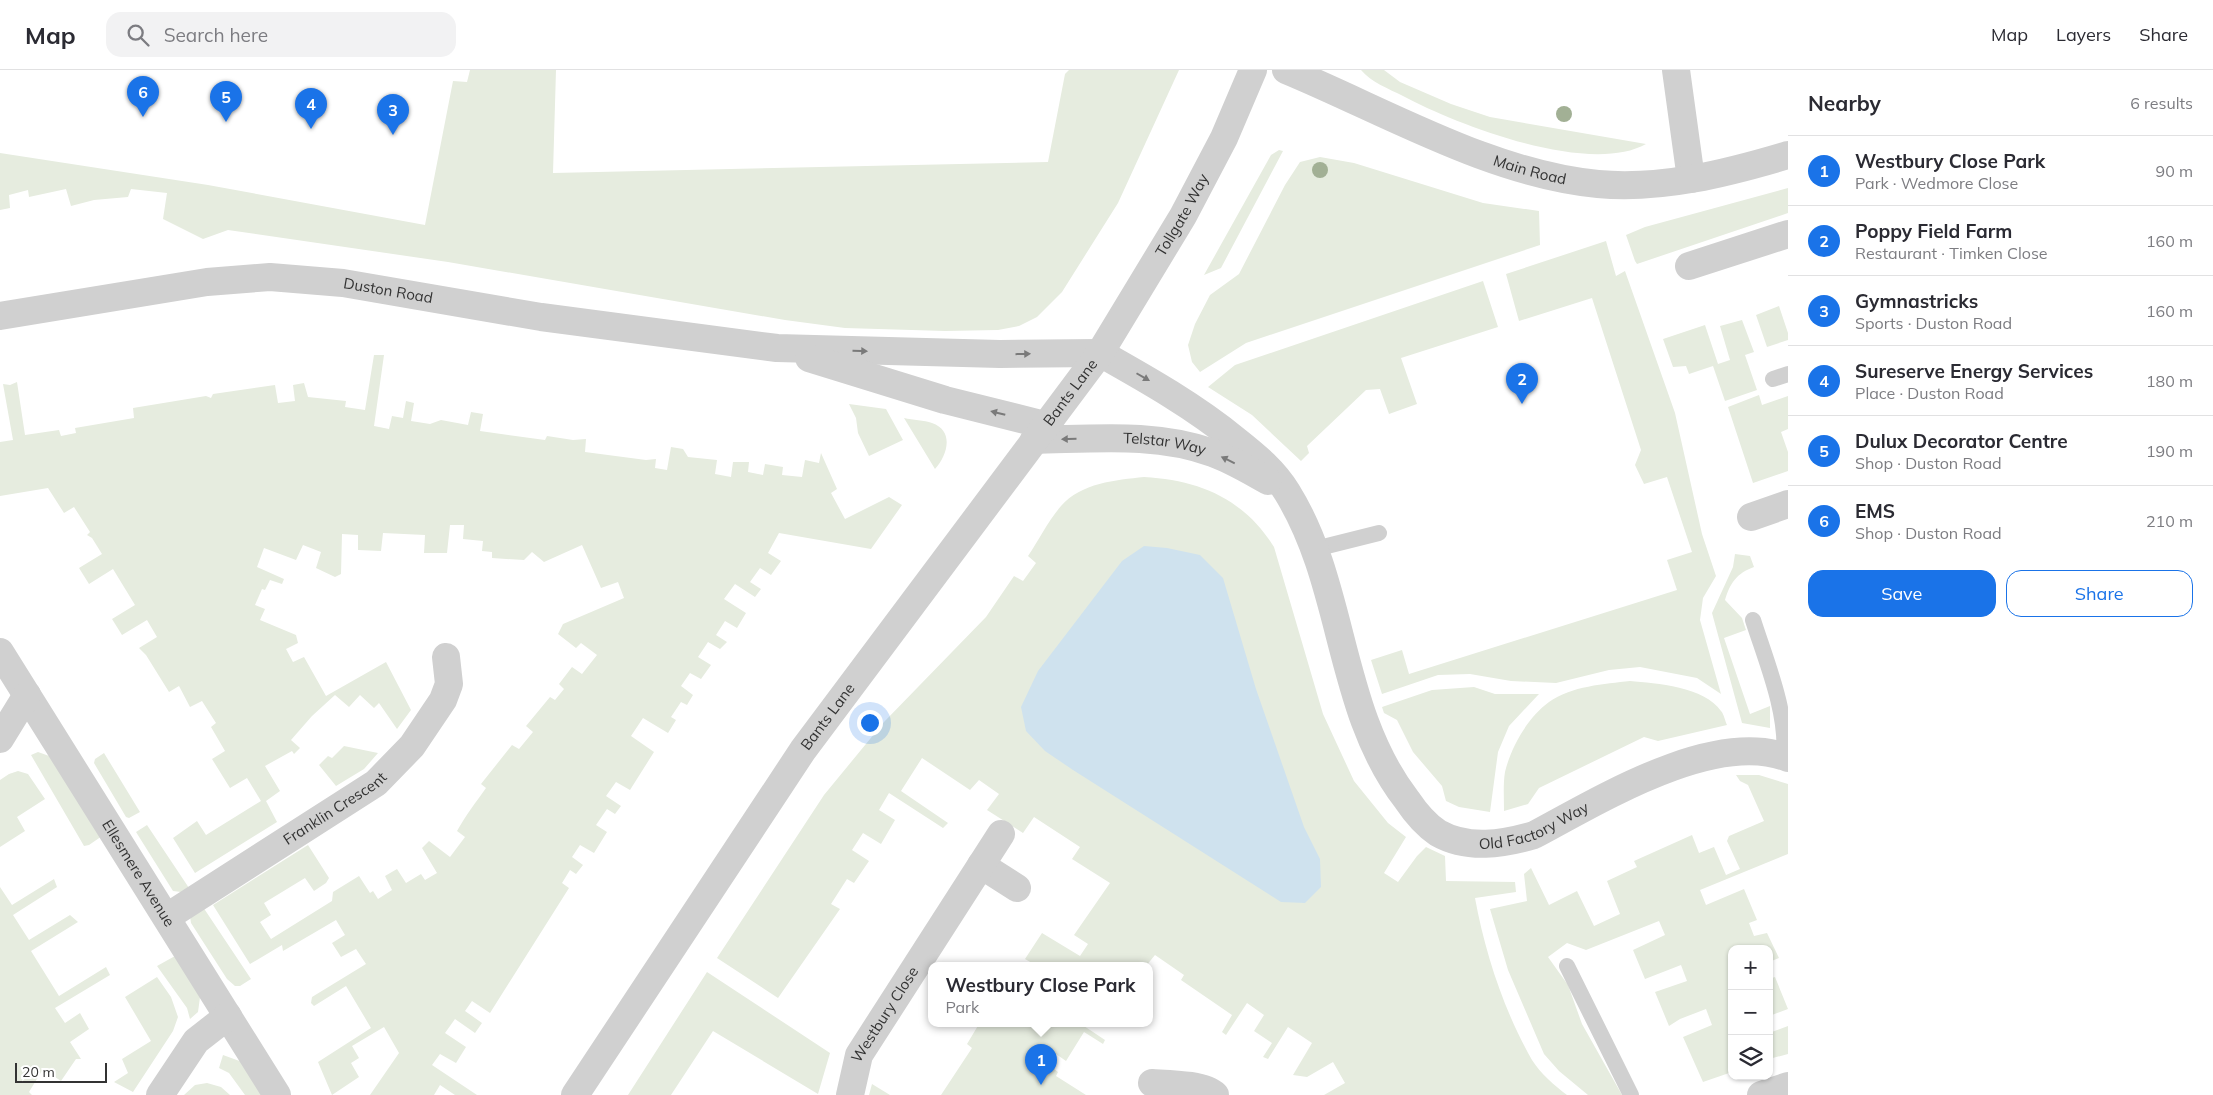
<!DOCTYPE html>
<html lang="en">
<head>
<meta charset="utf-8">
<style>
  body { margin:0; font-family:Mulish,sans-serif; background:#f2f2f3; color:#2b2b33 }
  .controls { position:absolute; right:15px; bottom:15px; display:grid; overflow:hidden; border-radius:10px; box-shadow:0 1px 4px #0004 }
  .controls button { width:45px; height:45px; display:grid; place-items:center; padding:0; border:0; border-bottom:1px solid #e1e1e2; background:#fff; color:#2b2b33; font:25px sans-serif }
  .scale { position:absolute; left:15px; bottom:12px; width:92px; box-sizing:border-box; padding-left:5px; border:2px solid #333; border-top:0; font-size:14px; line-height:18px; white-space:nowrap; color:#333; -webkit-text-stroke:4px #fff; paint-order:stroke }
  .you { position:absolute; left:869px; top:652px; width:18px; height:18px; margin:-12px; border:4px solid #fff; border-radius:50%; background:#1a73e8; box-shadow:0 0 0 8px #1a73e833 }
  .badge { display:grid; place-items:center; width:32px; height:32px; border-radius:50%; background:#1a73e8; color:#fff; font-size:16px; font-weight:700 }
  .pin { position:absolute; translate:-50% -41px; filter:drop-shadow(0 1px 2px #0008) }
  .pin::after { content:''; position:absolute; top:26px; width:18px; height:15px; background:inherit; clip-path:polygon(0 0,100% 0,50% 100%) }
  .popup { position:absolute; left:928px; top:892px; width:225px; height:65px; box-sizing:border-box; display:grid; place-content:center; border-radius:10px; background:#fff; filter:drop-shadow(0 1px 4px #0005); font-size:16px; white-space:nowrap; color:#7c7c81 }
  .popup b { font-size:19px; color:#2b2b33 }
  .popup::after { content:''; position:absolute; left:50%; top:100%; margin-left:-10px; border:10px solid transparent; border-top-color:#fff }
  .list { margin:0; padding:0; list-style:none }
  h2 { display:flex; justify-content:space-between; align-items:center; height:65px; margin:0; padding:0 20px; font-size:21px }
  h2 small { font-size:16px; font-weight:400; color:#7c7c81 }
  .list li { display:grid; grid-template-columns:32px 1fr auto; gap:15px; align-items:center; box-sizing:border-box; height:70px; padding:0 20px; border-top:1px solid #e1e1e2 }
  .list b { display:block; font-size:19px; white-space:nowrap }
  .list p { margin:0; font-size:16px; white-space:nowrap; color:#7c7c81 }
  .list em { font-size:16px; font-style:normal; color:#7c7c81 }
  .actions { display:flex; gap:10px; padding:15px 20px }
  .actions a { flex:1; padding:11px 0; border:1px solid #1a73e8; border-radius:15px; text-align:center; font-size:18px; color:#1a73e8 }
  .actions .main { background:#1a73e8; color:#fff }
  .icon { flex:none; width:28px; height:28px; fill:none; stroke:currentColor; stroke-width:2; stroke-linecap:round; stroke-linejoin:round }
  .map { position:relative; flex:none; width:1788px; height:1025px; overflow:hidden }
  header { display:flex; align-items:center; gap:30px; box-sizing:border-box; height:70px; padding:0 25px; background:#fff; border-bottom:1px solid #e1e1e2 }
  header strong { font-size:24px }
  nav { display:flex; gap:28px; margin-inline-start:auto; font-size:18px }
  .search { width:350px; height:45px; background:#f2f2f3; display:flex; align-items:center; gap:12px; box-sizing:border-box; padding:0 18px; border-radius:15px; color:#7c7c81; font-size:19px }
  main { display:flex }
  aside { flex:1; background:#fff }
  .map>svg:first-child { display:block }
  .green { fill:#e6ecdf }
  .water { fill:#cfe2ee }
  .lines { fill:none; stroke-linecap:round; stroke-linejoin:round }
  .service { stroke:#d0d0d0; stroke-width:16 }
  .minor { stroke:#d0d0d0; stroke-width:28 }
  .tertiary { stroke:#d0d0d0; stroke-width:28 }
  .tree { fill:#a2b095 }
  .oneway { fill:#7a7a7a }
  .labels { text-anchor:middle; stroke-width:5; stroke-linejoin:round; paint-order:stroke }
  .street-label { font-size:15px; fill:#333; stroke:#fff }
</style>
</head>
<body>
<header>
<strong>Map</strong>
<div class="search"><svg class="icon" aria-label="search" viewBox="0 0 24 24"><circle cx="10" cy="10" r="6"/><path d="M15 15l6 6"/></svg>Search here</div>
<nav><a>Map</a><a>Layers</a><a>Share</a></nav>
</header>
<main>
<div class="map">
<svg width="1788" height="1025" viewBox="0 0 1788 1025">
  <rect width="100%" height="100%" fill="#fff"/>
  <!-- green -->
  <path class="green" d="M470 0H556L553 103 1048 92 1065 4 1069 0H1179L1118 133 1062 222 1037 247 1019 256 998 260 945 261 845 258 785 250 448 192 228 160 203 169 163 149 167 123 131 119 128 127 94 130 71 136 66 119 29 127 28 120 9 125 10 138 0 140V83L208 115 425 155 453 11 467 12Z
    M1361 0H1384L1400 12 1451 34 1490 47 1646 74C1589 106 1457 55 1403 26 1389 19 1371 12 1361 0Z
    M1279 80 1283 81 1221 198 1204 205 1271 85Z
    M1320 87 1354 93 1483 133 1539 141 1540 175 1246 273 1200 302 1192 292 1188 275 1195 254 1210 225 1239 204 1285 115 1300 92Z
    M1788 118V143L1637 194 1635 191 1626 165 1645 157Z
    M1606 171 1616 206 1625 201 1675 343 1702 464 1716 506 1703 528 1700 550 1721 624 1697 608 1640 597 1609 600 1556 613 1511 611 1470 604 1438 605 1382 624 1371 590 1402 580 1409 604 1677 520 1667 490 1692 482 1667 407 1644 414 1635 395 1641 380 1592 228 1519 251 1506 204Z
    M1483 211 1498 257 1401 288 1417 334 1389 344 1380 319 1366 320 1307 376 1309 383 1301 391 1252 345 1208 317 1235 295Z
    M1779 236 1788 263V270L1767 277 1756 245Z
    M1742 250 1754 282 1745 285 1757 320 1725 331 1713 296 1689 304 1686 296 1673 297 1663 269 1705 255 1718 294 1730 290 1720 256Z
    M374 285H384L374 356 389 359 392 346 403 348 406 331 414 333 411 351 430 354 441 350 468 355 471 342 483 344 480 361 545 370 547 366 573 370 586 369 585 382 646 390 656 389 655 398 667 400 671 377 683 379 688 387 717 390 715 404 731 407 733 392H749L748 402 763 405 765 394 783 397 782 405 802 407 805 390 819 393 821 383 837 419 831 423 845 449 889 427 902 435 871 479 779 463 768 483 781 491 771 505 760 498 750 512 761 519 755 527 735 514 724 529 746 543 737 558 725 551 716 565 727 572 720 579 708 572 698 587 711 595 701 609 690 603 681 616 693 625 687 635 681 632 671 647 676 650 668 663 643 648 631 666 654 682 630 720 616 712 606 726 621 736 615 744 607 739 596 755 607 762 594 783 580 775 572 787 583 795 576 804 570 800 562 813 569 818 490 943 472 931 465 941 482 953 475 963 455 949 445 963 466 977 456 993 440 984 432 995 477 1025H455L440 1015 434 1025H370L399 983 384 957 352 976 359 988 351 993 359 1007 332 1025 318 992 371 958 346 916 314 936 311 933 312 927 366 894 356 879 341 887 332 873 345 865 336 850 283 881 282 875 250 894 213 835 308 775 329 808 326 813 314 821 305 808 264 833 271 845 260 852 271 869 332 831 333 822 359 806 370 823 373 821 378 829 392 820 385 806 397 799 406 813 421 804 425 810 437 803 422 778 429 771 450 787 465 767 457 761C466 745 476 732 486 718L481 714 512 675 519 679 533 662 526 656 550 627 555 630 564 619 559 614 572 597 582 604 597 585 581 573 576 578 558 564 563 554 624 528 618 512 601 518 582 475 544 492 532 482 524 490 492 488V482L482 481 483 471 463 469 464 455H450L447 483H424L425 465 383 463 381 481 358 480V465L342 464 341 504 335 507 316 498 321 482 303 475 296 490 264 478 257 497 284 509 282 514 270 510 265 520 262 519 255 535 265 539 260 550 296 565 298 573 286 579 293 592 304 587 326 626 386 592 411 640 397 659 379 633 374 638 360 625 349 637 335 625 312 646 291 670 300 678 294 684 292 681 265 696 280 721 266 731 277 752 195 803 173 768 197 751 206 765 261 731 247 708 230 718 212 689 225 681 211 657 216 653 202 631 190 637 179 616 169 622 146 585 139 578 157 567 147 550 122 565 112 549 135 535 113 499 89 514 79 498 102 484 92 468 87 465 90 462 74 437 64 443 48 418 0 426V372L13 370 3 314 10 315 17 312 25 365 59 360 61 366 76 363 75 358 134 348 133 338 206 326 211 328 213 324 275 315 278 333 295 331 293 315 304 313 308 327 346 331 345 337 365 340Z
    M1759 325 1762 335 1788 326V359L1781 362 1788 382V401L1753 413 1728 337Z
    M849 334 886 339 903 370 869 386 858 363 856 348Z
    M904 348C913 350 924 350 932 353 955 361 947 386 935 399Z
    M1144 407C1200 410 1244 429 1274 477L1323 644 1354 711 1388 753 1406 767 1384 803 1398 812 1417 786 1426 777 1445 786 1446 811 1515 812 1516 822 1475 828C1485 883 1504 941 1532 990 1540 1003 1555 1016 1567 1025H1324L1345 1013 1333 992 1307 1007 1293 1005 1312 973 1288 957 1268 989 1263 987 1272 973 1254 961 1264 945 1247 933 1226 965 1222 962 1232 945 1181 910 1184 905 1155 885 1146 896H1030L1032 893 1025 889 1042 863 1080 886 1088 874 1074 865 1110 813 1072 789 1080 777 1034 747 1023 763 987 740 999 724 979 710 970 720 922 688 901 721 948 753 943 758 889 723 879 740 895 750 881 774 863 763 852 780 869 791 854 813 847 809 831 834 840 839 778 928 717 888 824 725 884 652 986 547 1014 506 1023 511 1036 493 1028 486C1039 470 1048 451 1061 436 1081 413 1116 410 1144 407Z
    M1735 484 1750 486 1754 497C1737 503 1730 513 1725 530L1742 548 1746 560 1724 568 1750 644 1770 636V658L1742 653 1712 543 1733 497Z
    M1630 611C1656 613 1705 617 1721 641 1724 644 1725 651 1727 655L1658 671 1644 667 1539 718 1528 734 1504 741C1504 728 1503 714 1505 702 1511 677 1528 647 1549 632 1571 616 1605 614 1630 611Z
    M1474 617 1495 624H1539L1509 656 1498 682 1490 742 1459 737 1446 731 1442 716 1413 682 1397 650 1384 643 1382 637 1432 620Z
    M344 676 378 683 364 699 336 716 319 695 328 686 332 688Z
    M38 682 52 687 105 764 89 775 84 776 31 685Z
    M104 683 140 742 129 748 126 747 94 693 95 689Z
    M18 701 28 704 45 729 17 747 25 761 0 777V710L9 704Z
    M1736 705H1759L1788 714V784L1700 820 1706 835 1744 819 1757 850 1749 853 1754 866 1767 863 1779 888 1769 892V879H1732V1002L1703 1012 1683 967 1712 955 1706 939 1680 949 1669 956 1655 922 1687 911 1681 895 1645 909 1633 880 1665 865 1659 851 1586 880 1567 873 1548 887 1568 915 1582 954 1622 1025H1588L1559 1001 1544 984 1508 900 1490 839 1527 831 1524 804 1531 798 1549 835 1577 821 1594 856 1620 844 1607 811 1637 797 1634 791 1692 765 1699 783 1714 777 1726 805 1740 799 1727 771 1729 766 1764 751 1748 715 1740 711Z
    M147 755 189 818 181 822 173 821 136 762Z
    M54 809 57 817 13 845 29 870 70 845 78 852 31 881 59 926 106 897 110 905 55 938 65 953 80 943 89 959 70 972 81 989H76L61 1011 43 999 29 1022 32 1025H0V817L12 835Z
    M203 837 251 909 240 916H235L227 909 191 853 190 846Z
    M175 886 201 920 198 942 190 949 187 938 157 896Z
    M707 902 830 983 818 1024 713 961 671 1025H628Z
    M157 907 171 927 178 947 173 961 133 1022 114 1012 128 1003 122 989 151 971 125 927Z
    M1775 907 1788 939 1769 946V909Z
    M979 954H1081L1105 970 1103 974 1084 962 1066 991 1056 984 1049 995 1058 1002 1056 1006 1086 1025H941L972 978 967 974Z
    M1788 956V984L1769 989V963Z
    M223 985 245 993 267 1025H245L229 1003 219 998Z
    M207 1013 221 1017 230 1025H184L195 1015Z
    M872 1014 890 1025H869Z"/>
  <!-- water -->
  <path class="water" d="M1144 476 1167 478 1200 485 1223 508 1256 619 1304 757 1320 789 1321 817 1305 833 1281 832 1073 700 1045 681 1026 661 1021 637 1038 601 1122 491Z"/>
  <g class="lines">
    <!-- service -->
    <path class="service" d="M1773 309 1788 304
      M1315 479 1379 463
      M1753 550C1766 591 1788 643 1784 686
      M1567 896 1631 1025"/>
    <!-- minor -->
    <g class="minor">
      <path d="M1676 0 1691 109"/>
      <path d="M1689 196 1788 164"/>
      <path id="s1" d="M1100 283C1148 310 1194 336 1237 371 1256 386 1274 401 1287 422 1346 517 1337 640 1407 730 1415 742 1426 755 1438 763 1468 780 1503 774 1534 765 1598 731 1714 659 1788 688"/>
      <path id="s2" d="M1034 370C1093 369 1156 362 1213 383 1232 390 1251 401 1268 411"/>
      <path d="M1751 447 1788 434"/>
      <path id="s3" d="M0 582 277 1025"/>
      <path d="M0 669 27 625"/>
      <path d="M981 795 1017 818"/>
      <path id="s4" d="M167 847 376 713 412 676 443 630 449 614 446 587"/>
      <path d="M1152 1013C1168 1014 1204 1014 1215 1025"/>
      <path d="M160 1025 196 971 228 946"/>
      <path id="s5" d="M850 1025 859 985 1001 764"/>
      <path d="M1761 1025 1788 1016"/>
    </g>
    <!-- tertiary -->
    <g class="tertiary">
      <path id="s6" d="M1286 0C1385 41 1491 104 1598 114 1661 120 1728 103 1788 85"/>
      <path id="s7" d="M0 246 207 212 270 207 343 213 541 247 777 278 1000 284 1100 283"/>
      <path d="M809 288 945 330 1045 355"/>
      <path id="s8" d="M575 1025 803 680 1100 283 1183 146 1224 68 1253 0"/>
    </g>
  </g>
  <!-- trees -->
  <g class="tree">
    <circle cx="1564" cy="44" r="8"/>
    <circle cx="1320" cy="100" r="8"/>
  </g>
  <!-- one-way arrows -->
  <defs><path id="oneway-solid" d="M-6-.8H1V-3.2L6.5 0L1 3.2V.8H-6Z" transform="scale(1.25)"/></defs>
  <g class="oneway">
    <use href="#oneway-solid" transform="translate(860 281) rotate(2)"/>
    <use href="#oneway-solid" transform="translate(1023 284) rotate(-1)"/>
    <use href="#oneway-solid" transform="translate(1143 307) rotate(30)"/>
    <use href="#oneway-solid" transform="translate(998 343) rotate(-166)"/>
    <use href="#oneway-solid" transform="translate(1069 369) rotate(179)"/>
    <use href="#oneway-solid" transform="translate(1228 390) rotate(-154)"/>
  </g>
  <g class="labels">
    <!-- street labels -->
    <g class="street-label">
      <text dy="5" stroke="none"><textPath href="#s6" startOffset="264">Main Road</textPath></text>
      <text dy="5" stroke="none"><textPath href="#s8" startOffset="1070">Tollgate Way</textPath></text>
      <text dy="5" stroke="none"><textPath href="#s7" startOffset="392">Duston Road</textPath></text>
      <text dy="5" stroke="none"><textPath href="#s8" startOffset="860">Bants Lane</textPath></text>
      <text dy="5" stroke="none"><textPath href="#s2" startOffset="131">Telstar Way</textPath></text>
      <text dy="5" stroke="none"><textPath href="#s8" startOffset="455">Bants Lane</textPath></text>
      <text dy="5" stroke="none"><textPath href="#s4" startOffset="200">Franklin Crescent</textPath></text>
      <text dy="5" stroke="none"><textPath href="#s1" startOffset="714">Old Factory Way</textPath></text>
      <text dy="5" stroke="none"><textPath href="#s3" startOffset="261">Ellesmere Avenue</textPath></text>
      <text dy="5" stroke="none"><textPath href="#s5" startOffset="89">Westbury Close</textPath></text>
    </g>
  </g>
</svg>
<div class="controls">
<button>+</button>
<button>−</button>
<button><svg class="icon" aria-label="layers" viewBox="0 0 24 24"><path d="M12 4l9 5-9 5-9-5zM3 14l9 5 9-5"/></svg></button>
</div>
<div class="scale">20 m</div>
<div class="you"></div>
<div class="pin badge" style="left:1041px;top:1015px">1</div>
<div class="popup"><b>Westbury Close Park</b>Park</div>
<div class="pin badge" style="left:1522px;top:334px">2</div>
<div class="pin badge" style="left:393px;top:65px">3</div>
<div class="pin badge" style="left:311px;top:59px">4</div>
<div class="pin badge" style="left:226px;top:52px">5</div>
<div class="pin badge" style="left:143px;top:47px">6</div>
</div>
<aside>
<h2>Nearby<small>6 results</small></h2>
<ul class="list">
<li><span class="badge">1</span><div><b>Westbury Close Park</b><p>Park · Wedmore Close</p></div><em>90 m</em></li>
<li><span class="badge">2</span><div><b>Poppy Field Farm</b><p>Restaurant · Timken Close</p></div><em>160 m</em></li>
<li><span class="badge">3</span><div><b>Gymnastricks</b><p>Sports · Duston Road</p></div><em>160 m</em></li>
<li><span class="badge">4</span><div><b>Sureserve Energy Services</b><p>Place · Duston Road</p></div><em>180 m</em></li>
<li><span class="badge">5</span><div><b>Dulux Decorator Centre</b><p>Shop · Duston Road</p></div><em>190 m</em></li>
<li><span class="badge">6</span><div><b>EMS</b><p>Shop · Duston Road</p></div><em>210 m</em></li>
</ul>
<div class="actions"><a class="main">Save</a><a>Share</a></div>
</aside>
</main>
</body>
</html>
